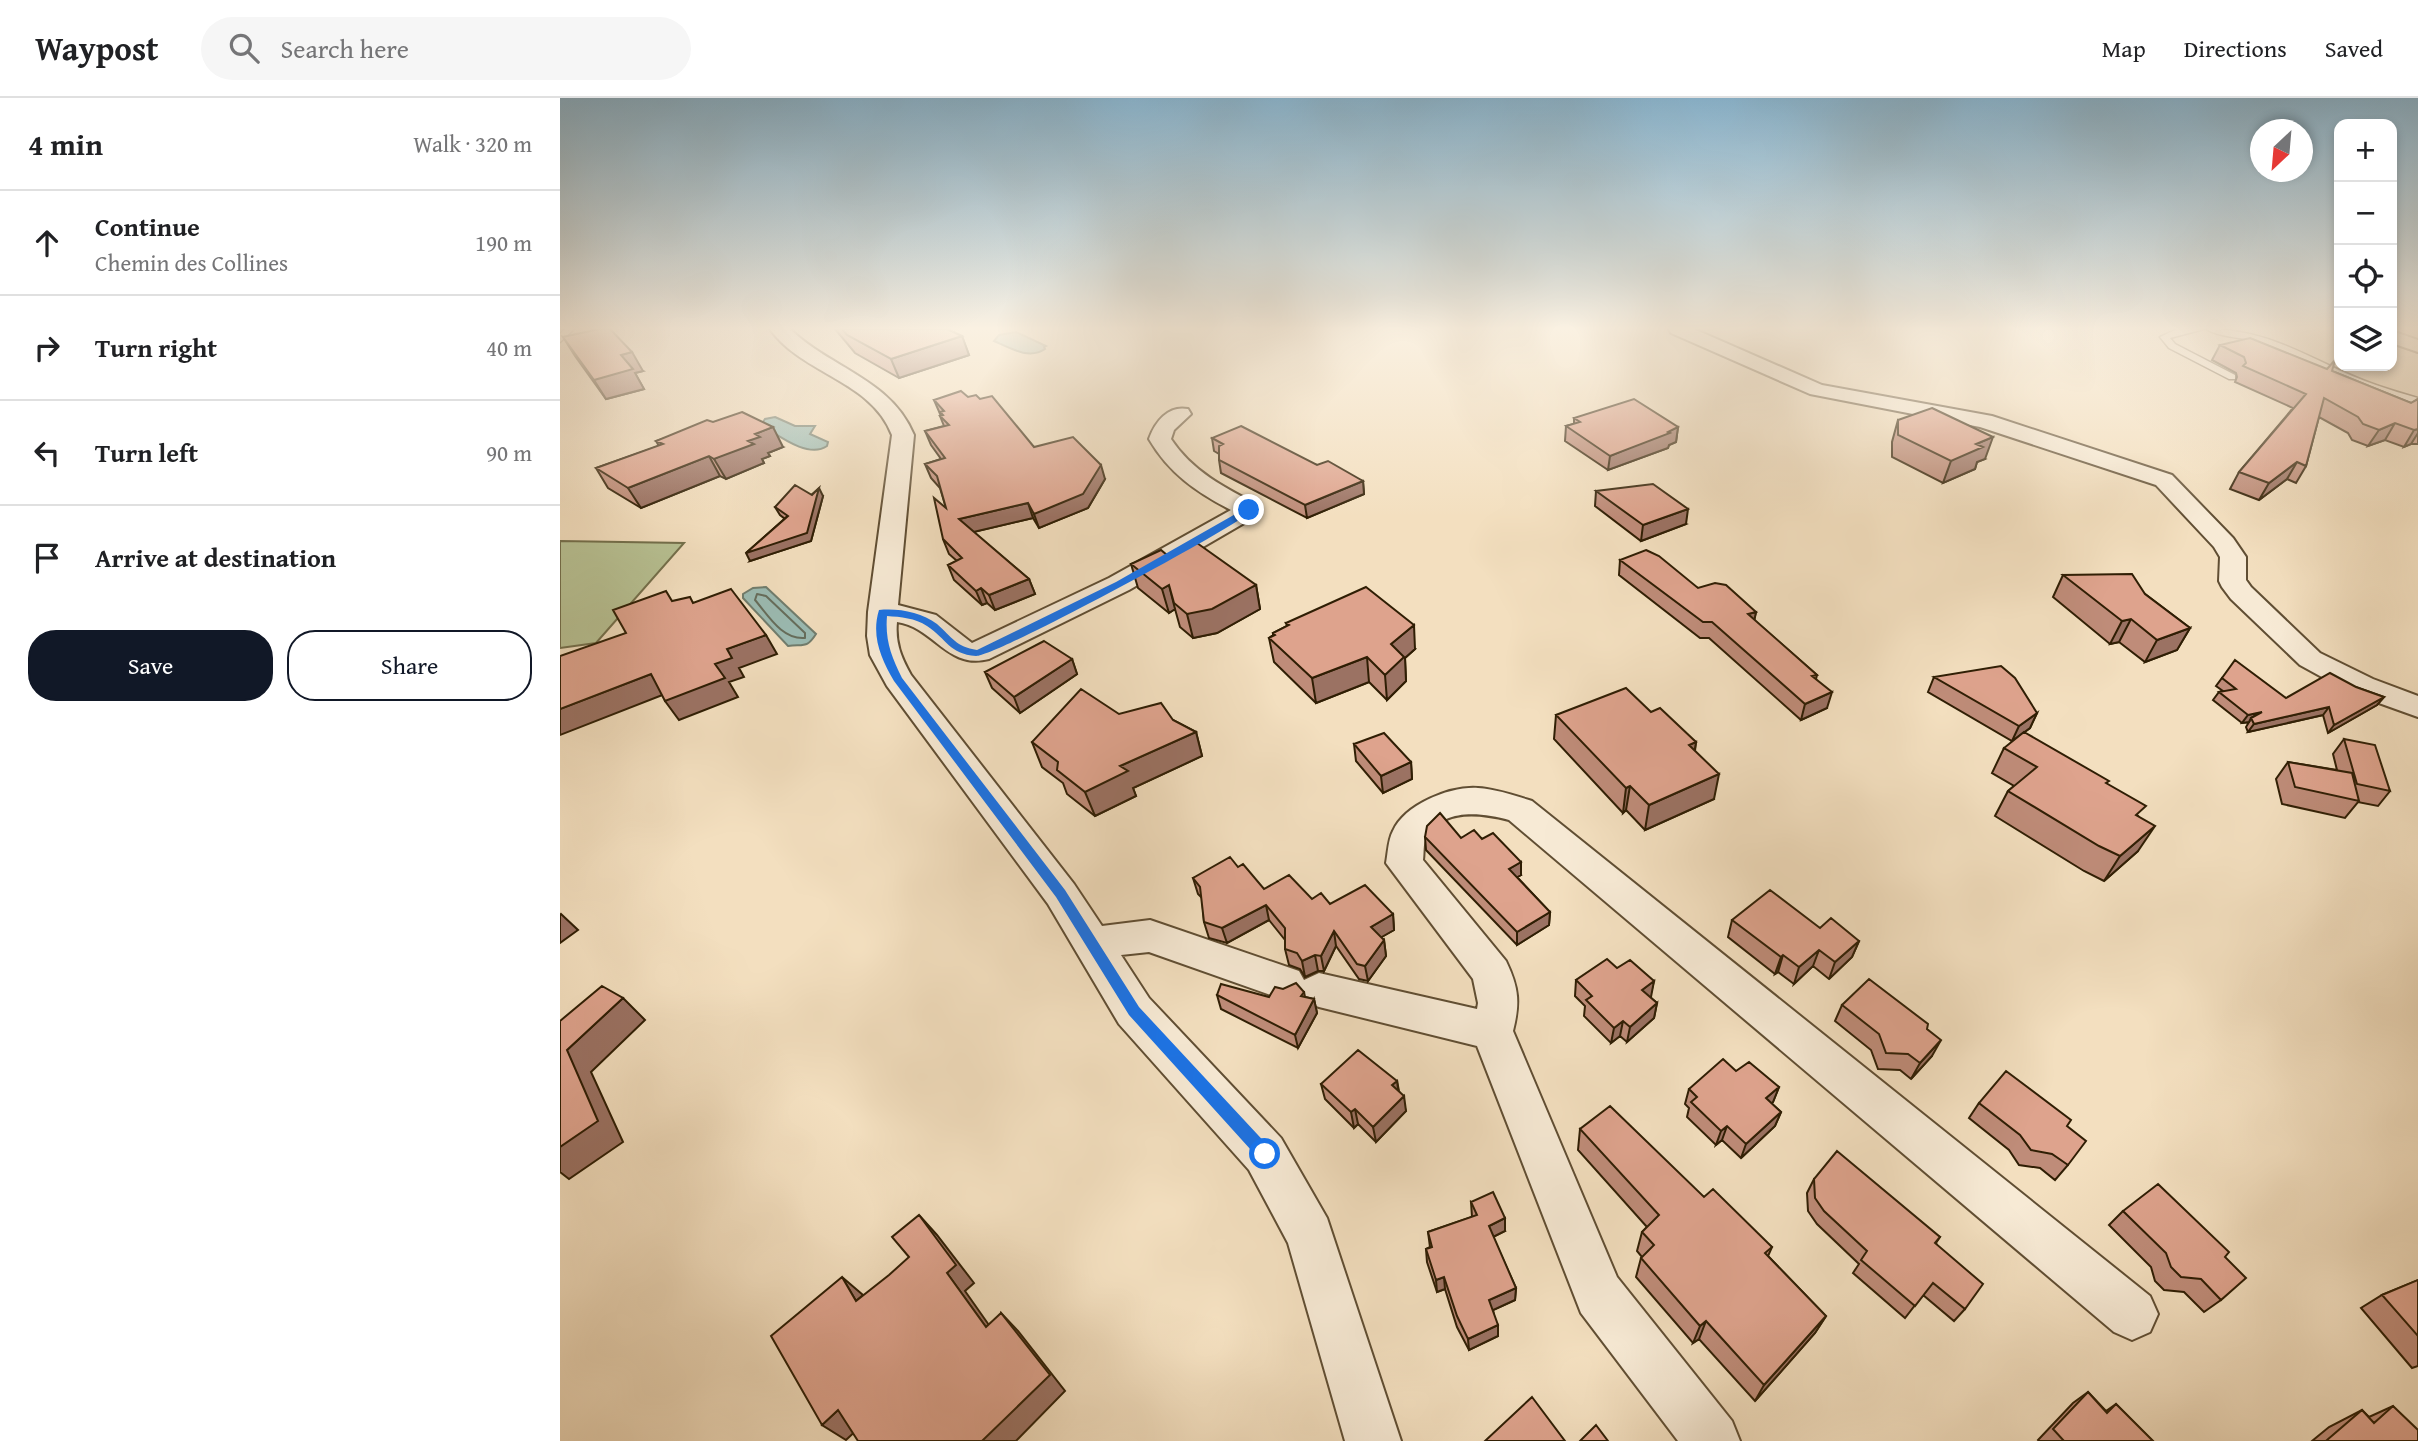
<!DOCTYPE html>
<html lang="en">
<head>
<meta charset="utf-8">
<style>
  body { margin:0; font-family:"Gentium Book Plus",serif; background:#f6f6f6; color:#202124 }
  .controls { position:absolute; right:21px; top:21px; display:grid; overflow:hidden; border-radius:14px; box-shadow:0 4px 10px #0003 }
  .controls button { width:63px; height:63px; display:grid; place-items:center; padding:0; border:0; border-bottom:2px solid #e0e0e0; background:#fff; color:#202124; font:35px sans-serif }
  .compass { position:absolute; left:1690px; top:21px; width:63px; height:63px; border-radius:50%; background:#fff; box-shadow:0 4px 10px #0003; rotate:206deg }
  .stop { position:absolute; width:21px; height:21px; margin:-16px; border:5px solid #1a73e8; border-radius:50%; background:#fff }
  .stop.end { background:#1a73e8; border-color:#fff; box-shadow:0 2px 7px #0008 }
  .list { margin:0; padding:0; list-style:none }
  h2 { display:flex; justify-content:space-between; align-items:center; height:91px; margin:0; padding:0 28px; font-size:30px }
  h2 small { font-size:23px; font-weight:400; color:#757577 }
  .list li { display:grid; grid-template-columns:46px 1fr auto; gap:21px; align-items:center; box-sizing:border-box; height:105px; padding:0 28px; border-top:2px solid #e0e0e0 }
  .list b { display:block; font-size:26px; white-space:nowrap }
  .list p { margin:0; font-size:23px; white-space:nowrap; color:#757577 }
  .list em { font-size:23px; font-style:normal; color:#757577 }
  .actions { display:flex; gap:14px; padding:21px 28px }
  .actions a { flex:1; padding:16px 0; border:2px solid #111827; border-radius:28px; text-align:center; font-size:24px; color:#111827 }
  .actions .main { background:#111827; color:#fff }
  .icon { flex:none; width:38px; height:38px; fill:none; stroke:currentColor; stroke-width:2; stroke-linecap:round; stroke-linejoin:round }
  .map { position:relative; flex:none; width:1858px; height:1343px; overflow:hidden }
  header { display:flex; align-items:center; gap:42px; box-sizing:border-box; height:98px; padding:0 35px; background:#fff; border-bottom:2px solid #e0e0e0 }
  header strong { font-size:33px }
  nav { display:flex; gap:38px; margin-inline-start:auto; font-size:24px }
  .search { width:490px; height:63px; background:#f6f6f6; display:flex; align-items:center; gap:18px; box-sizing:border-box; padding:0 24px; border-radius:38px; color:#757577; font-size:26px }
  main { display:flex }
  aside { flex:1; background:#fff }
  .map>svg:first-child { display:block }
  .green { fill:#b8c294; stroke:#74704c; stroke-width:2 }
  .water { fill:#9bbcb4; stroke:#707d6e; stroke-width:2 }
  .lines { fill:none; stroke-linecap:round; stroke-linejoin:round }
  .shore { stroke:#656d5c; stroke-width:2 }
  .service-casing { stroke:#604e33; stroke-width:3 }
  .minor-casing { stroke:#604e33; stroke-width:4 }
  .service { fill:#f7ead5; fill-rule:evenodd }
  .minor { fill:#f7ead5; fill-rule:evenodd }
  .wall { fill:#bf8c79; stroke:#2f1e04; stroke-width:2 }
  .shaded-wall { fill:#9b7263; stroke:#2f1e04; stroke-width:2 }
  .building { fill:#dea38d; stroke:#2f1e04; stroke-width:2 }
  .route { fill:#1a73e8 }
</style>
</head>
<body>
<header>
<strong>Waypost</strong>
<div class="search"><svg class="icon" aria-label="search" viewBox="0 0 24 24"><circle cx="10" cy="10" r="6"/><path d="M15 15l6 6"/></svg>Search here</div>
<nav><a>Map</a><a>Directions</a><a>Saved</a></nav>
</header>
<main>
<aside>
<h2>4 min<small>Walk · 320 m</small></h2>
<ul class="list">
<li><svg class="icon" aria-label="ahead" viewBox="0 0 24 24"><path d="M12 20V5M6 11l6-6 6 6"/></svg><div><b>Continue</b><p>Chemin des Collines</p></div><em>190 m</em></li>
<li><svg class="icon" aria-label="right" viewBox="0 0 24 24"><path d="M7 20v-9h11M14 6l5 5-5 5"/></svg><div><b>Turn right</b></div><em>40 m</em></li>
<li><svg class="icon" aria-label="left" viewBox="0 0 24 24"><path d="M17 20v-9H6M10 6l-5 5 5 5"/></svg><div><b>Turn left</b></div><em>90 m</em></li>
<li><svg class="icon" aria-label="arrive" viewBox="0 0 24 24"><path d="M6 21V4h12l-3 4 3 4H6"/></svg><div><b>Arrive at destination</b></div></li>
</ul>
<div class="actions"><a class="main">Save</a><a>Share</a></div>
</aside>
<div class="map">
<svg width="1858" height="1343" viewBox="0 0 1858 1343">
  <rect width="100%" height="100%" fill="#f3dfbf"/>
  <filter id="stains"><feTurbulence type="fractalNoise" baseFrequency=".00286" numOctaves="4"/><feColorMatrix values="0 0 0 0 .2 0 0 0 0 .09 0 0 0 0 .02 0 0 0 .5 -.17"/></filter>
  <radialGradient id="worn" r=".72"><stop offset=".6" stop-color="#630" stop-opacity="0"/><stop offset="1" stop-color="#630" stop-opacity=".3"/></radialGradient>
  <!-- green -->
  <path class="green" d="M0 443 124 445 36 545 0 550Z"/>
  <!-- water -->
  <path class="water" d="M456 234 486 248 484 249 485 251C469 262 450 250 434 243L439 237Z
    M215 319 235 328H255L250 336 268 344 267 348C248 361 218 337 201 327L205 321Z
    M206 489 256 536C247 550 245 546 228 548L183 500V496L193 490Z"/>
  <g class="lines">
    <!-- shore -->
    <path class="shore" d="M197 496 206 498 245 535V540C222 542 208 517 195 502Z"/>
    <defs>
      <path id="service" d="M5 231H14L0 244V236Z
        M1617 231H1644L1610 240 1615 246 1675 277V281H1669L1609 250 1600 239Z
        M1646 231C1715 231 1755 266 1816 287 1830 292 1844 296 1858 300V306C1803 291 1756 264 1703 245 1685 239 1661 240 1646 231Z"/>
      <path id="minor" d="M210 231H230C270 270 331 281 354 337L338 507 376 517 412 545 549 480 671 412C636 394 609 375 589 341 595 324 608 307 628 311L631 316 614 332 611 341C632 373 665 390 698 407L701 412 698 417 569 492 429 561C387 572 374 529 337 524 335 545 341 559 351 577L514 786 542 828 590 822 739 873 744 882 759 875 917 911 918 905 913 881 826 765C828 755 828 742 833 733 845 706 891 688 918 690 936 691 956 698 972 703L1590 1198 1598 1216 1590 1234 1572 1242 1554 1234 949 722C922 715 883 709 866 740 863 745 864 756 863 762L946 863C959 890 960 905 953 933L1057 1179 1172 1323 1180 1343H1118L1021 1215 917 948 759 909 745 904 740 895 725 902 589 854 561 857 589 900 721 1040 767 1120 841 1343H785L728 1145 689 1072 559 926 488 806 327 588 310 557 307 538 308 514 332 337C311 282 243 277 210 231Z
        M1109 231H1134L1262 287 1432 318 1612 377 1673 440 1686 459V482L1691 489 1760 555 1813 581 1858 598V619L1791 595 1740 567 1671 501 1662 489 1659 483 1660 459 1654 449 1596 387 1420 329 1250 296 1111 235Z
        M1832 233 1858 242V254L1832 245Z"/>
    </defs>
    <!-- service casing -->
    <use href="#service" class="service-casing"/>
    <!-- minor casing -->
    <use href="#minor" class="minor-casing"/>
    <!-- service -->
    <use href="#service" class="service"/>
    <!-- minor -->
    <use href="#minor" class="minor"/>
  </g>
  <!-- wall -->
  <path class="wall" d="M275 231H387L402 238 409 257 339 280 295 255Z
    M3 239 83 273 75 275 84 291 46 301 15 258Z
    M1660 247 1772 273 1851 305 1858 301V346H1851L1844 349 1825 342 1808 348 1792 342 1788 335 1759 319 1746 368 1736 385 1727 381 1699 402 1670 391 1679 374 1733 310 1675 284 1677 279 1676 275 1652 262Z
    M408 299 474 349 545 381 528 410 493 424 479 430 473 420 413 434 469 481 475 496 435 512 427 505 422 507 394 482 388 467 397 463 389 456 383 441 386 410 380 390 371 380 365 366 381 361 371 347 365 333 384 328 380 318H381L374 302Z
    M1014 320 1118 329 1116 344 1109 347 1108 350 1048 372 1005 343 1006 328 1014 326Z
    M1338 322 1425 361 1417 364 1415 371 1383 385 1332 359V344Z
    M153 324 223 349 208 355 210 358 202 361 204 365 166 381 160 378 81 410 48 390 36 370 99 348 96 343Z
    M652 340 757 367 803 383 804 396 747 420 661 375 659 362V356L654 353Z
    M1036 393 1126 426 1081 443 1035 408Z
    M252 397 263 398 251 443 190 463 225 421 220 417 215 409Z
    M607 457 696 487 700 511 657 535 633 540 620 529 615 511 609 515 578 490 571 466Z
    M1060 462 1138 490 1196 514 1194 522 1257 577 1256 581 1267 610 1241 622 1149 540H1140L1059 477Z
    M1503 477 1585 496 1630 530 1617 552 1585 564 1559 544 1550 546 1493 499Z
    M726 525 855 551 845 560 846 583 827 602 809 584 756 605 714 564 709 540 713 537V535L727 528Z
    M512 561 517 576 460 615 432 590 425 574Z
    M1374 579 1477 615 1470 630 1452 643 1368 594Z
    M1662 580 1726 600 1796 589 1824 599 1817 607 1768 635 1763 617 1688 634 1686 629 1689 624 1682 625 1653 602 1659 594 1663 593 1656 588Z
    M1091 614 1136 644 1135 653 1154 701 1085 732 1066 712 1063 715 994 641 996 617Z
    M559 616 613 622 636 634 642 658 573 690 576 698 535 718 507 696 503 685 482 669 472 644Z
    M1784 641 1830 693 1818 708 1798 704 1785 720 1722 706 1716 681 1728 664 1777 672 1773 656Z
    M794 646 851 664 852 681 823 695 796 663Z
    M1444 650 1547 686 1579 719 1578 753 1544 783 1524 773 1435 718 1448 693 1454 688 1432 675Z
    M865 739 922 741 961 777 957 779 990 814 989 827 957 847 866 752Z
    M678 769 704 791 752 801 770 806 833 816 834 832 821 839 824 842 826 858 808 883 799 881 776 848 764 873H758L745 879 740 871 729 867 725 851V842L709 822 667 845 649 840 644 824 642 800 638 796 633 780Z
    M1172 822 1260 830 1299 843 1292 859 1269 881 1253 868 1234 886 1218 874 1215 876 1168 839Z
    M1057 870 1094 883 1090 899 1097 905 1094 920 1067 944 1060 938 1051 945 1024 918 1025 908 1015 898 1016 882Z
    M723 891 744 894 745 899 754 901 757 915 738 950 661 911 657 897 709 899Z
    M1282 907 1367 931 1372 958 1351 981 1340 972 1318 971 1311 952 1275 923Z
    M1176 973 1219 989 1213 1004 1211 1005 1221 1014 1215 1028 1181 1060 1162 1042 1156 1047 1127 1019 1129 1010 1125 1006 1129 991Z
    M837 983 839 993 846 1013 816 1044 798 1026 794 1030 765 1001 761 986Z
    M1419 1005 1507 1028 1508 1067 1495 1082 1480 1070 1459 1067 1449 1052 1409 1020Z
    M1020 1031 1144 1099 1212 1149 1208 1158 1266 1218 1255 1235 1195 1303 1139 1241 1133 1245 1076 1179 1081 1160 1082 1159 1077 1153 1082 1134 1087 1129 1018 1052Z
    M1254 1081 1380 1139 1376 1145 1405 1211 1394 1223 1363 1197 1345 1220 1293 1175 1299 1166 1257 1126 1248 1113 1247 1095Z
    M911 1104 945 1133 933 1139 956 1190 955 1202 933 1212 938 1238 909 1252 897 1229 885 1191 877 1194 867 1164 866 1151 870 1149 868 1134 912 1119Z
    M1563 1113 1665 1159 1661 1202 1644 1214 1624 1194 1604 1192 1595 1183 1591 1169 1549 1127Z
    M1858 1182V1268L1852 1270 1801 1210 1822 1197Z
    M1528 1294 1546 1313 1556 1306 1593 1343H1479L1478 1342 1513 1305Z
    M1833 1308 1858 1343H1752L1769 1329 1802 1312 1809 1319Z"/>
  <!-- shaded-wall -->
  <path class="shaded-wall" d="M402 238 409 257 339 280 331 261Z
    M72 254 83 273 75 275 84 291 46 301 34 282 61 257Z
    M1835 325 1825 342 1808 348 1819 332Z
    M213 329 223 349 208 355 210 358 202 361 204 365 166 381 154 361 188 343 195 336Z
    M1118 329 1116 344 1109 347 1108 350 1048 372 1050 358Z
    M1858 331V335L1851 346 1844 349 1854 332Z
    M1433 339 1425 361 1417 364 1415 371 1383 385 1391 363 1416 346Z
    M149 358 160 378 81 410 68 390Z
    M1737 364 1727 381 1699 402 1709 385Z
    M541 367 545 381 528 410 479 430 474 416Z
    M803 383 804 396 747 420 745 407Z
    M259 390 263 398 251 443 190 463 186 455Z
    M468 405 473 420 405 436 399 421Z
    M1128 411 1126 426 1081 443 1083 427Z
    M469 481 475 496 435 512 429 497Z
    M609 487 615 511 609 515 602 491Z
    M696 487 700 511 657 535 633 540 627 516Z
    M421 490 427 505 422 507 416 493Z
    M1196 514 1193 529 1188 516Z
    M1571 521 1559 544 1550 546 1562 523Z
    M854 527 855 551 845 560 846 583 827 602 825 577 831 546Z
    M1630 530 1617 552 1585 564 1597 542Z
    M206 537 217 556 179 570 184 579 169 584 178 599 119 622 105 603 155 566 167 551Z
    M807 559 809 584 756 605 752 580Z
    M512 561 517 576 460 615 454 599Z
    M91 576 105 596 0 637V611Z
    M1272 594 1267 610 1241 622 1245 606Z
    M1824 599 1817 607 1768 635 1774 627Z
    M1769 609 1763 617 1688 634 1694 626Z
    M1702 614 1691 620 1689 624 1682 625 1688 617Z
    M1477 615 1470 630 1452 643 1459 628Z
    M636 634 642 658 573 690 576 698 535 718 525 694 560 668Z
    M1136 644 1132 669 1129 647Z
    M851 664 852 681 823 695 821 678Z
    M1159 676 1154 701 1085 732 1089 707Z
    M1070 688 1066 712 1063 715 1066 690Z
    M1595 728 1578 753 1544 783 1560 758Z
    M961 764V777L949 784V771Z
    M706 807 709 822 667 845 662 830Z
    M990 814 989 827 957 847V834Z
    M1 816 18 832 0 845V817Z
    M833 816 834 832 813 844 811 829Z
    M774 833 776 848 764 873 761 858Z
    M824 842 826 858 808 883 805 868Z
    M1299 843 1292 859 1269 881 1275 864Z
    M1259 852 1253 868 1234 886 1239 869Z
    M755 857 758 873 745 879 742 863Z
    M1223 857 1218 874 1215 876 1221 859Z
    M1094 883 1091 899 1079 907 1082 892Z
    M63 900 85 922 31 974 63 1044 9 1081 0 1074V1049L7 952Z
    M754 901 757 915 738 950 735 937Z
    M1097 905 1094 920 1067 944 1070 929Z
    M1063 923 1060 938 1051 945 1054 930Z
    M1381 942 1372 958 1351 981 1360 965Z
    M837 983 839 998 832 987Z
    M1219 989 1213 1004 1200 1015 1206 1000Z
    M844 998 846 1013 816 1044 813 1029Z
    M795 1011 798 1026 794 1030 791 1014Z
    M1221 1014 1215 1028 1181 1060 1186 1046Z
    M1167 1028 1162 1042 1156 1047 1161 1033Z
    M359 1117 377 1137 414 1185 405 1193 443 1247 426 1229 387 1175Z
    M945 1120V1133L929 1141V1128Z
    M282 1179 303 1197 296 1203Z
    M884 1179 885 1191 877 1194 876 1182Z
    M956 1190 955 1202 929 1214V1202Z
    M441 1215 458 1233 505 1293 456 1343H422Z
    M1266 1218 1255 1235 1195 1303 1204 1287Z
    M1146 1223 1139 1241 1133 1245 1140 1228Z
    M938 1227V1238L909 1252 908 1241Z
    M278 1312 302 1327 286 1342 262 1327Z"/>
  <!-- building -->
  <path class="building" d="M39 231H50L72 254 61 257 73 271 34 282 3 239Z
    M282 231H387L402 238 331 261 287 237Z
    M1690 240 1767 271 1775 262 1772 273 1851 305 1858 301V331L1854 332 1835 325 1819 332 1803 326 1798 319 1764 300 1746 368 1737 364 1709 385 1679 374 1746 296 1683 268 1686 265 1684 259 1660 247Z
    M401 293 408 299 416 297 420 301 432 298 474 349 513 339 541 367 523 396 489 410 474 416 468 405 399 421 469 481 429 497 421 490 416 493 388 467 402 460 383 441 374 400 386 410 377 378 365 366 385 360 365 333 389 327 380 318 383 317 380 314 384 313 374 302Z
    M1074 301 1118 329 1108 334 1110 335 1050 358 1006 328 1020 324 1014 320Z
    M1372 310 1433 339 1416 346 1423 349 1391 363 1338 337V322Z
    M182 314 213 329 195 336 200 339 188 343 194 346 154 361 149 358 68 390 36 370 103 346 96 343 147 322 153 324Z
    M681 328 757 367 768 363 803 383 745 407 659 362V348L663 346 652 340Z
    M1093 386 1128 411 1083 427 1036 393Z
    M235 387 252 397 259 390 247 435 186 455 228 418 215 409Z
    M637 445 696 487 652 511 627 516 614 505 609 487 602 491 571 466 601 452 607 457Z
    M1086 452 1099 458 1138 490 1155 485 1166 487 1196 514 1188 516 1257 577 1252 578 1272 594 1245 606 1152 524H1143L1060 462Z
    M1572 476 1585 496 1630 530 1597 542 1571 521 1562 523 1503 477Z
    M806 489 854 527 831 546 844 559 825 577 807 559 752 580 709 540 715 537 713 535 729 527 726 525Z
    M171 491 206 537 167 551 172 560 155 566 165 580 105 603 91 576 0 611V558L66 535 53 512 106 493 112 503 130 499 133 505Z
    M484 543 512 561 454 599 425 574Z
    M1675 562 1726 600 1770 575 1796 589 1824 599 1774 627 1769 609 1694 626 1691 620 1702 614 1688 617 1659 594 1676 591 1662 580Z
    M1441 568 1455 580 1477 615 1459 628 1374 579Z
    M1066 590 1091 614 1100 610 1136 644 1129 647 1159 676 1089 707 1070 688 1066 690 996 617Z
    M521 591 559 616 601 605 613 622 636 634 560 668 568 673 525 694 497 672 498 664 472 644Z
    M1464 634 1549 683 1546 685 1586 708 1576 717 1595 728 1560 758 1539 748 1448 693 1477 669 1444 650Z
    M824 635 851 664 821 678 794 646Z
    M1784 641 1815 647 1830 693 1797 686Z
    M1728 664 1792 675 1799 703 1735 689Z
    M880 715 901 740 914 732 922 741 933 735 961 764 949 771 990 814 957 834 865 739 867 728Z
    M670 759 678 769 683 766 704 791 729 777 752 801 761 795 770 806 805 787 833 816 811 829 824 842 805 868 797 866 774 833 761 858 755 857 742 863 737 855 725 851V830L706 807 662 830 644 824 640 789 633 780Z
    M1210 792 1260 830 1271 820 1299 843 1275 864 1259 852 1239 869 1223 857 1221 859 1172 822Z
    M1047 861 1057 870 1070 862 1094 883 1082 892 1097 905 1070 929 1063 923 1054 930 1026 902 1032 898 1016 882Z
    M1309 881 1368 926 1367 931 1381 942 1360 965 1348 956 1326 955 1319 936 1282 907Z
    M736 885 744 894 741 898 754 901 735 937 657 897 661 886 709 899 715 889 723 891Z
    M42 888 63 900 7 952 38 1023 0 1049V923Z
    M798 952 837 983 832 987 844 998 813 1029 795 1011 791 1014 761 986Z
    M1163 961 1176 973 1189 964 1219 989 1206 1000 1221 1014 1186 1046 1167 1028 1161 1033 1131 1004 1137 999 1129 991Z
    M1446 973 1511 1022 1507 1028 1526 1043 1508 1067 1492 1056 1471 1052 1460 1037 1419 1005Z
    M1050 1008 1144 1099 1153 1091 1212 1149 1205 1155 1266 1218 1204 1287 1146 1223 1140 1228 1081 1160 1094 1147 1082 1134 1099 1117 1020 1031Z
    M1277 1053 1380 1139 1375 1145 1423 1186 1405 1211 1373 1185 1355 1208 1301 1162 1307 1153 1264 1113 1255 1100 1254 1081Z
    M1598 1086 1669 1154 1665 1159 1686 1180 1661 1202 1641 1181 1621 1179 1611 1169 1606 1155 1563 1113Z
    M933 1094 945 1120 929 1128 956 1190 929 1202 938 1227 908 1241 897 1218 884 1179 876 1182 866 1151 872 1149 868 1134 917 1117 911 1104Z
    M359 1117 396 1167 387 1175 426 1229 441 1215 490 1277 422 1343H298L278 1312 262 1327 211 1238 282 1179 296 1203 329 1177 349 1159 332 1139Z
    M1858 1182V1238L1822 1197Z
    M1528 1294 1547 1315 1556 1306 1593 1343H1504L1493 1331Z
    M972 1299 1005 1343H925Z
    M1833 1308 1858 1332V1343H1768L1767 1342 1802 1312 1814 1325Z
    M1036 1327 1048 1343H1020Z"/>
  <!-- sky -->
  <linearGradient id="sky" x2="0" y2="1"><stop stop-color="#89b7d3"/><stop offset="0.55" stop-color="#faf1e2"/><stop offset="1" stop-color="#faf1e2" stop-opacity="0"/></linearGradient>
  <rect width="1858" height="419" fill="url(#sky)"/>
  <!-- route -->
  <path class="route" d="M686 410 694 412C670 432 435 559 416 558 389 556 387 541 367 528 355 520 341 519 327 518 325 542 331 558 342 580L505 792 579 909 711 1051 713 1056 711 1062 705 1064 700 1062 569 917 496 799 334 583C321 561 311 538 319 512 338 510 361 514 377 526 392 539 396 549 417 552L556 484Z"/>
  <rect width="100%" height="100%" filter="url(#stains)"/>
  <rect width="100%" height="100%" fill="url(#worn)"/>
</svg>
<div class="controls">
<button>+</button>
<button>−</button>
<button><svg class="icon" aria-label="locate" viewBox="0 0 24 24"><circle cx="12" cy="12" r="6"/><path d="M12 2v4M12 18v4M2 12h4M18 12h4"/></svg></button>
<button><svg class="icon" aria-label="layers" viewBox="0 0 24 24"><path d="M12 4l9 5-9 5-9-5zM3 14l9 5 9-5"/></svg></button>
</div>
<svg class="compass" viewBox="-18 -18 36 36"><path d="M0-13l5 13h-10z" fill="#e53935"/><path d="M0 13l5-13h-10z" fill="#757577"/></svg>
<div class="stop" style="left:705px;top:1056px"></div>
<div class="stop end" style="left:689px;top:412px"></div>
</div>
</main>
</body>
</html>
